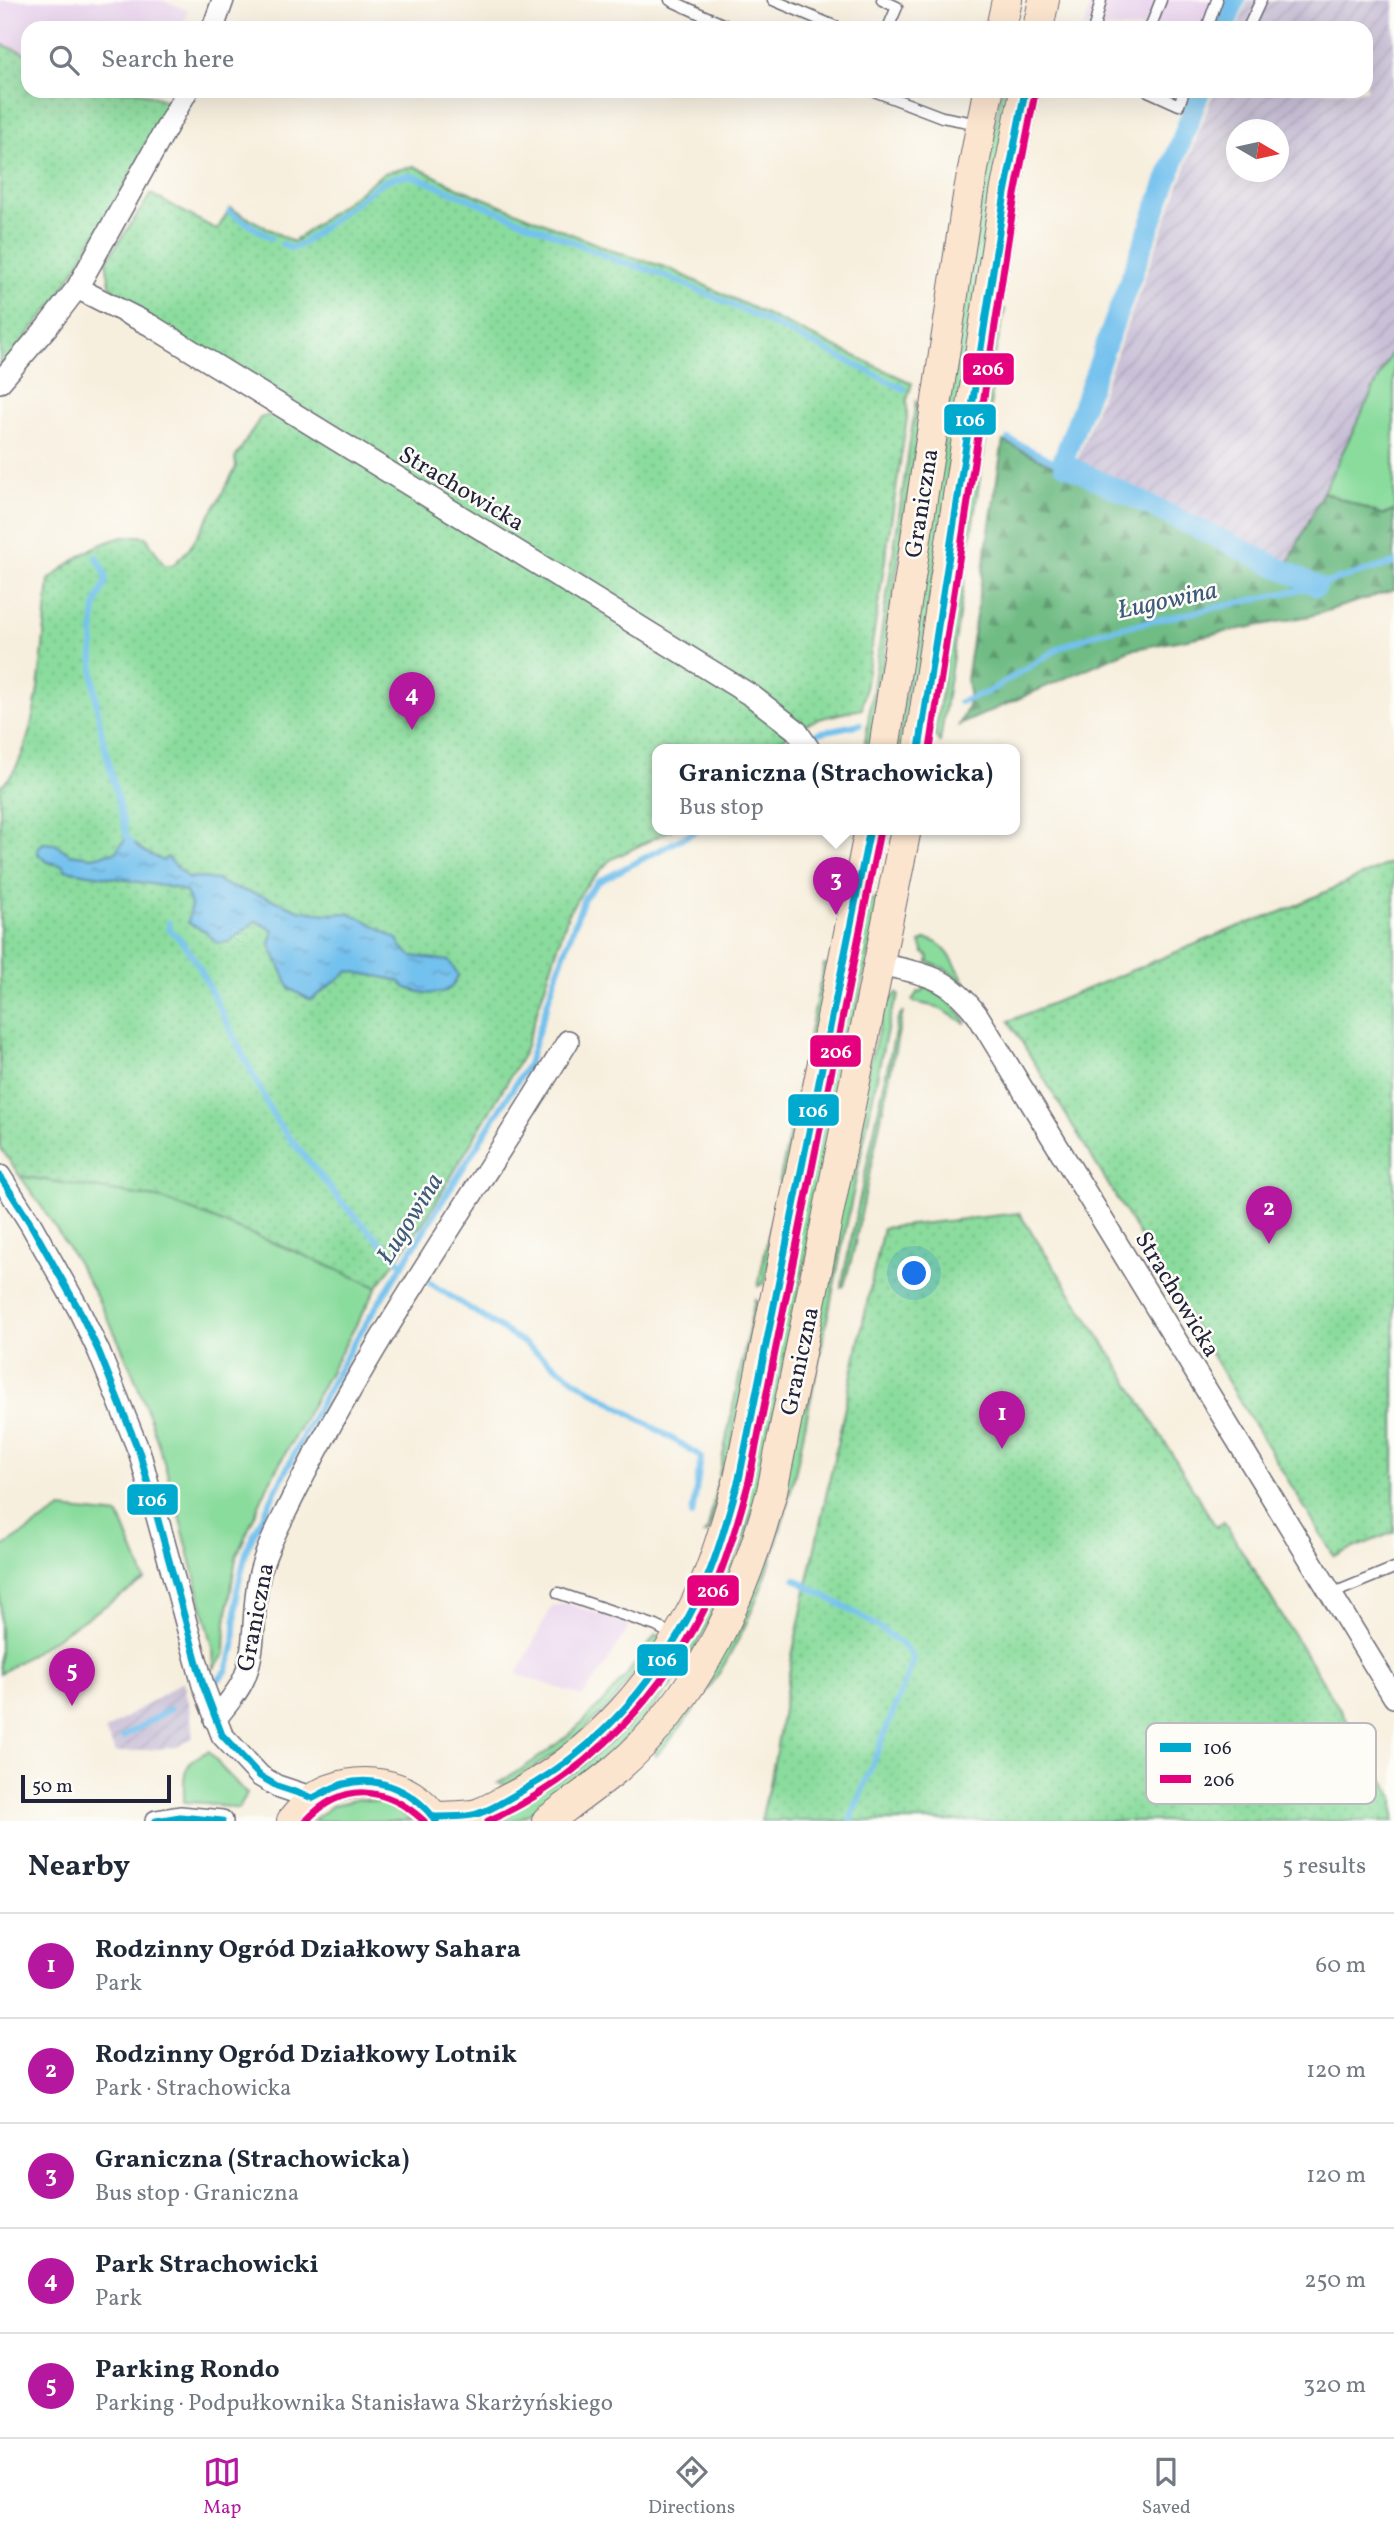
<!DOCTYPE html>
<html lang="en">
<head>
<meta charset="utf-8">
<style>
  body { margin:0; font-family:Vollkorn,serif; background:#f2f2f3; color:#1f2937 }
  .compass { position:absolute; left:1226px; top:119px; width:63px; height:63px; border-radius:50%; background:#fff; box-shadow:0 7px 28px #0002; rotate:99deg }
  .scale { position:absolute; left:21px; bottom:18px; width:150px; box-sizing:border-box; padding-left:7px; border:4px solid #22223b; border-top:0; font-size:19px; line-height:24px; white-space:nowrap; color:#22223b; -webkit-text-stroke:5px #fdfcf7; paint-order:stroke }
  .you { position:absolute; left:915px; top:1274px; width:24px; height:24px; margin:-18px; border:5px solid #fff; border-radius:50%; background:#1a73e8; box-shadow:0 0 0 10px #1a73e833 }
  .badge { display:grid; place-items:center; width:46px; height:46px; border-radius:50%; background:#b5179e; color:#fff; font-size:23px; font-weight:700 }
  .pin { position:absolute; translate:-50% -58px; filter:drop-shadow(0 2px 4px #0008) }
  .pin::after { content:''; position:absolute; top:37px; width:24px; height:21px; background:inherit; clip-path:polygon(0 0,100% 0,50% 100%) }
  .popup { position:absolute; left:652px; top:744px; width:368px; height:91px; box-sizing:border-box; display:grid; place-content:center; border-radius:14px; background:#fff; filter:drop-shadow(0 2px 5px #0005); font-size:23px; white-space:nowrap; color:#747a83 }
  .popup b { font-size:26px; color:#1f2937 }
  .popup::after { content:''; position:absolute; left:50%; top:100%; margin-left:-14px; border:14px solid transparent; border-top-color:#fff }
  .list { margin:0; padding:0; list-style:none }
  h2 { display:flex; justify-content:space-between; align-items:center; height:91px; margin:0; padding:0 28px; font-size:30px }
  h2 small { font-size:23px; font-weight:400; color:#747a83 }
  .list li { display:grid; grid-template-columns:46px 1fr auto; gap:21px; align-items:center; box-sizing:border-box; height:105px; padding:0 28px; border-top:2px solid #e0e1e3 }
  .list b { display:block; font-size:26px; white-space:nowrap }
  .list p { margin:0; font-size:23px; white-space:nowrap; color:#747a83 }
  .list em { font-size:23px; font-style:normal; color:#747a83 }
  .icon { flex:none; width:38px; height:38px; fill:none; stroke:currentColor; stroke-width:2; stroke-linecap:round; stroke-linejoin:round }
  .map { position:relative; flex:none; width:1394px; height:1821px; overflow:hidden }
  .search { position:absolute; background:#fff; box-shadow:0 7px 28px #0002; left:21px; right:21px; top:21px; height:77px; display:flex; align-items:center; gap:18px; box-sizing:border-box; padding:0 24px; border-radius:21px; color:#747a83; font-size:26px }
  .sheet { height:616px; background:#fff }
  nav { display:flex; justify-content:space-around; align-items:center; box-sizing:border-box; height:98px; border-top:2px solid #e0e1e3; background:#fff; font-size:19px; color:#747a83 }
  nav a { display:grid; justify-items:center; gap:4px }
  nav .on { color:#b5179e }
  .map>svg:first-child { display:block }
  .built { fill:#e9d2ee }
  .industrial { fill:url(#industrial-furrows); fill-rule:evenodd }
  .grass { fill:#8adc9d; stroke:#567f6c; stroke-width:2 }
  .forest { fill:url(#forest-firs); stroke:#486f60; stroke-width:2 }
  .park { fill:url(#park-dots); stroke:#567f6c; stroke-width:2 }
  .water { fill:url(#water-ripples); stroke:#4a7294; stroke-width:2 }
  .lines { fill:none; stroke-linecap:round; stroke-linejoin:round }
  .stream { stroke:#73c1ee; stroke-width:6 }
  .canal { stroke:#73c1ee; stroke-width:21 }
  .service-casing { stroke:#6d6a74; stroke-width:13 }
  .minor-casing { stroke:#6d6a74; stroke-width:24 }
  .secondary-casing { stroke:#6d6a74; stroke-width:32 }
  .service { stroke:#fff; stroke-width:10 }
  .minor { stroke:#fff; stroke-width:21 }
  .secondary { stroke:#fce5cf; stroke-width:30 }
  .bus-1-casing { stroke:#fdfcf7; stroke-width:12 }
  .bus-2-casing { stroke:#fdfcf7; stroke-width:12 }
  .bus-1 { stroke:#00a9ce; stroke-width:7 }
  .bus-2 { stroke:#e5007d; stroke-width:7 }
  .labels { text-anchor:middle; stroke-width:5; stroke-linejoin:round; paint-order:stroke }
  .street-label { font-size:24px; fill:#22223b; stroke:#fdfcf7 }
  .water-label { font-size:26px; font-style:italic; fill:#3e5a7a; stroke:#fdfcf7 }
  .key { fill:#fdfcf7; stroke:#bbbbbf; stroke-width:2 }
  .key-label { font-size:19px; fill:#22223b }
  .line-badge { stroke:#fdfcf7; stroke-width:2.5 }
  .badge-label { font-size:19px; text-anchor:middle; font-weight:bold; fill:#fff }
</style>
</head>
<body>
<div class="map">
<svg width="1394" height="1821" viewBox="0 0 1394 1821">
  <defs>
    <pattern id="industrial-furrows" width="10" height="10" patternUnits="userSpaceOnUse" patternTransform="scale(1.75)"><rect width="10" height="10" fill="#c9bfd7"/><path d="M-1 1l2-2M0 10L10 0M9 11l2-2" fill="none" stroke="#aca4b9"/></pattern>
    <pattern id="forest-firs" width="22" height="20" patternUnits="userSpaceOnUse" patternTransform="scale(1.75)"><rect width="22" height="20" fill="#6fbc84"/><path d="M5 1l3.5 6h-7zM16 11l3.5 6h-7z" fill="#5b986d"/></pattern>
    <pattern id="park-dots" width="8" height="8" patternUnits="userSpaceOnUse" patternTransform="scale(1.75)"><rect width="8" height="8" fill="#8adc9d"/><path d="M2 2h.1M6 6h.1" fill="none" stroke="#77bc88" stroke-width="1.8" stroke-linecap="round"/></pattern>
    <pattern id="water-ripples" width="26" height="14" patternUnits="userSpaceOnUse" patternTransform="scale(1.75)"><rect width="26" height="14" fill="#73c1ee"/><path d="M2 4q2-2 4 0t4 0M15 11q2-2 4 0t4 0" fill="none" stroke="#5e9cc2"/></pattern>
  </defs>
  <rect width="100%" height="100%" fill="#fdfcf7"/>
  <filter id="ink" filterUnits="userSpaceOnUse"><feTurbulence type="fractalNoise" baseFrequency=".0143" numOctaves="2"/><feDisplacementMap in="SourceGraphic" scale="14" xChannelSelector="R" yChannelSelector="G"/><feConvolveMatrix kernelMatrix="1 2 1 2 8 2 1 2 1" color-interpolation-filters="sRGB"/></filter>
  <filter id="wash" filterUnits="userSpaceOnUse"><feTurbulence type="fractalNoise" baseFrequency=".00686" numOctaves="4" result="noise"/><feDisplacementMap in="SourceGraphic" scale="28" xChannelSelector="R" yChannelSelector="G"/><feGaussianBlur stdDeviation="1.57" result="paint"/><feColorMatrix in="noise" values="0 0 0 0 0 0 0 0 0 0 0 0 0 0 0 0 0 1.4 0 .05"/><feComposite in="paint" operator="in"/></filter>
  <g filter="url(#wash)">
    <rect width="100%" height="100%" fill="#f7efde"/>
    <!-- built -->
    <path class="built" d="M0 0H162L188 10 182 28H28V54L0 44Z
      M1091 0H1227L1216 28H1084Z
      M568 1604 630 1625 602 1671 582 1696 517 1674 552 1606Z"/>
    <!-- industrial -->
    <path class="industrial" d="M1248 0H1394V347L1288 562 1077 460 1214 91H1366V28H1237ZM1236 130H1278V172H1236Z
      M183 1681 190 1711 193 1738 177 1747 116 1753 105 1731Z"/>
    <!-- grass -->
    <path class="grass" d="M1001 91H1011L907 749H897L969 269Z
      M1005 309 994 359 990 409 940 742 935 736 998 312Z
      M1394 347V511L1383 515 1323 492Z
      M916 402 921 412 870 749H864Z
      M871 899 880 900 760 1480C726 1608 682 1702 573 1783 556 1796 535 1814 514 1820 508 1821 500 1821 493 1821L688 1642Z
      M926 939C946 941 957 968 966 984L945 969 928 962 929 957 924 953 920 943Z
      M824 964 831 965 805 1091 797 1094Z
      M924 987C941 993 955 1006 966 1021L965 1023 937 1007 914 1002 912 1000 918 992 923 991Z
      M897 993 899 996 891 1013 884 1043 797 1465C768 1587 741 1661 656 1756L655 1747 708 1680 883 1013 887 1003Z
      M903 1011 853 1253 844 1286 841 1287 898 1018Z
      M795 1107 800 1112 765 1283 758 1286Z
      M20 1176 163 1199 299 1253 377 1287 269 1483 236 1557 226 1622 225 1654 214 1668 213 1647C191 1565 173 1480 143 1400 114 1320 70 1245 20 1176Z
      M755 1299 760 1305 726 1470 709 1533 704 1534 708 1529Z
      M61 1509 119 1515 145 1580 0 1674V1549Z
      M656 1634 660 1640 609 1706 562 1749 507 1785 498 1783C563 1747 616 1697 656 1634Z
      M209 1751 222 1768 247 1794 238 1809 205 1803 184 1802C184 1774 181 1763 209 1751Z
      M359 1799 387 1803 412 1821H312L333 1805Z"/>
    <!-- forest -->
    <path class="forest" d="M1003 441 1282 576 1323 492 1383 515 1394 511V590L1310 616 1129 650 959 725C968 708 973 699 966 680Z"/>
    <!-- park -->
    <path class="park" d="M0 44 28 54V91H138L173 103 56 301 0 368Z
      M414 166 459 188 613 251 668 268 912 383 907 400V418L862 709C828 716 797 720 774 749H658V829H673L610 860 585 887 569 912 523 1055 429 1214 377 1287 299 1253 163 1199 20 1176 0 1147V786C40 761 44 626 49 580 74 559 111 530 146 537L164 565H173L189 549 220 498 236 467 235 458 260 418 279 412 122 300 110 285 106 261 151 194 217 230 230 208 293 242 384 173Z
      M1394 861V1532L1334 1556 1009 1021 1237 927 1281 912Z
      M1019 1213 1125 1376 1216 1527 1224 1522 1371 1760 1394 1797V1821H761L775 1757 792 1656 883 1228Z"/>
    <!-- water -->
    <path class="water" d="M127 837 145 852 163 861 167 857 189 879 194 877 217 880 228 886 266 897 299 910 325 914 348 913 367 921 398 940 401 947 412 956 449 961 458 974C453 998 427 996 407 988 404 987 402 983 399 981 395 979 357 973 349 971L311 1000 290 989 270 945 273 930 256 921 229 942 217 943 205 931 188 923 191 905 186 892 175 888 65 870 64 866 48 862 38 854V848L43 843 55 844 70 854 92 857 115 852Z"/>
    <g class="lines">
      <!-- stream -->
      <path class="stream" d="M229 212 271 238
        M282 244 291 248 299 246 379 184C392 177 401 174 416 177L621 262C654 269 684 284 716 298 780 326 841 358 904 389
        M1008 439 1055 462 1064 464
        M96 557C116 585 100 584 95 610 93 622 93 636 93 648 91 713 113 775 127 837L131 842
        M960 702 988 692 1061 647 1100 632 1304 589 1394 563
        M792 749 818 733 860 724
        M169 923V929L181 940 197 963 276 1121 344 1205 403 1265
        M430 1283 525 1344 579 1383 696 1453 701 1458 692 1515
        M795 1579C826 1598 897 1631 914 1659L850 1821
        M218 1680 227 1670 234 1647 237 1591 247 1548 307 1428 353 1344 528 1064 556 976 584 898 598 882 700 829
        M123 1737 170 1709"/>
      <!-- canal -->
      <path class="canal" d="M1224 28 1235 0
        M1200 91 1064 458V464L1317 586"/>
    </g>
  </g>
  <g filter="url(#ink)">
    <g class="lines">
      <defs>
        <path id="service" d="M670 0 731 28
          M773 0 839 28
          M882 0 897 7 888 28
          M1094 28 1101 0
          M1150 28 1161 0
          M1207 28 1217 0
          M1248 28 1261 0
          M874 91 942 117 979 124
          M1148 91 1179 105 1184 91
          M558 1593 656 1626 675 1636
          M1331 1594 1394 1568"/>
        <path id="minor" d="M213 28 223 0
          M77 288 150 325 752 696 796 730 809 749
          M0 382 47 327 77 288 187 91
          M880 964C927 975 947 975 978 1016L1394 1697
          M0 1176 30 1223 78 1308 99 1352 140 1454 203 1685 222 1735 260 1776 277 1786 313 1798
          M215 1720C225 1706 239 1692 245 1676 257 1646 252 1609 259 1577 265 1550 280 1524 292 1499 371 1339 476 1194 568 1041
          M156 1821 180 1817 222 1821"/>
        <path id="secondary" d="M1001 28 1007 0
          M1038 28 1044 0
          M884 749 968 196 988 91
          M919 749 1005 193 1025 91
          M435 1817C448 1816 464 1817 477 1814 487 1811 497 1805 506 1800 593 1758 663 1677 702 1590 718 1555 728 1516 739 1479L870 829
          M292 1821C299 1813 306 1803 315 1797 353 1773 412 1779 436 1821
          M547 1821C570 1804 594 1787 616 1769 700 1697 744 1596 772 1491L906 829"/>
      </defs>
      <!-- service casing -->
      <use href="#service" class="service-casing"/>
      <!-- minor casing -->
      <use href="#minor" class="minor-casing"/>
      <!-- secondary casing -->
      <use href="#secondary" class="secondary-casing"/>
      <!-- service -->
      <use href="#service" class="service"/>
      <!-- minor -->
      <use href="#minor" class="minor"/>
      <!-- secondary -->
      <use href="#secondary" class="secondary"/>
      <defs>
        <path id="bus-1" d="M919 749 1005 193 1025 91
          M0 1176 30 1223 78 1308 99 1352 140 1454 203 1685 222 1735 260 1776 277 1786 313 1798
          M313 1798C323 1793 333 1787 344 1784 379 1774 416 1793 436 1821
          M435 1817C449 1816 464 1818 477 1814 492 1810 506 1800 520 1792 602 1747 663 1674 702 1590 718 1555 728 1516 739 1479L870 829
          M156 1821 180 1817 222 1821"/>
        <path id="bus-2" d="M930 749 1015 195 1035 93
          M306 1821C343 1781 386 1786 424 1821
          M488 1821C589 1775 667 1693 712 1593 728 1557 739 1519 749 1481L880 831"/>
      </defs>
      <!-- bus-1 casing -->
      <use href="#bus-1" class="bus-1-casing"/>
      <!-- bus-2 casing -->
      <use href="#bus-2" class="bus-2-casing"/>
      <!-- bus-1 -->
      <use href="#bus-1" class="bus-1"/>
      <!-- bus-2 -->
      <use href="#bus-2" class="bus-2"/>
    </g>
  </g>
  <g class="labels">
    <!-- street labels -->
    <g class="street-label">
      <text transform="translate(462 488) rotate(31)" y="8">Strachowicka</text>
      <text transform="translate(921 503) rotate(-81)" y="8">Graniczna</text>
      <text transform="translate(1178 1294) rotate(59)" y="8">Strachowicka</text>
      <text transform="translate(799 1361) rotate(-78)" y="8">Graniczna</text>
      <text transform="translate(255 1617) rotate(-79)" y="8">Graniczna</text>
    </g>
    <!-- water labels -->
    <g class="water-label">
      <text transform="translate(1167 599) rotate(-12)" y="9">Ługowina</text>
      <text transform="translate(409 1218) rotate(-58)" y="9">Ługowina</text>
    </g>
  </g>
  <!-- legend -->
  <rect x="1146" y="1723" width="230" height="81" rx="10" class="key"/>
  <rect x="1160" y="1743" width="31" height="9" fill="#00a9ce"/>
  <rect x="1160" y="1775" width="31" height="8" fill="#e5007d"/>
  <g class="key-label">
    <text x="1203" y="1754">106</text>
    <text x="1203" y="1786">206</text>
  </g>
  <g class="line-badge">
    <rect x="962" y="352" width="53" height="34" rx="7" fill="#e5007d"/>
    <rect x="943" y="403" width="54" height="33" rx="7" fill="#00a9ce"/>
    <rect x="809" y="1034" width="53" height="34" rx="7" fill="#e5007d"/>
    <rect x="787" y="1093" width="53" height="34" rx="7" fill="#00a9ce"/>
    <rect x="126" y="1483" width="53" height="33" rx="7" fill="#00a9ce"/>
    <rect x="686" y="1574" width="54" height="33" rx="7" fill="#e5007d"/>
    <rect x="636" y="1643" width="53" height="34" rx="7" fill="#00a9ce"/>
  </g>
  <g class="badge-label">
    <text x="988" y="375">206</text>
    <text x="970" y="426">106</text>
    <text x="836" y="1058">206</text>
    <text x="813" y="1117">106</text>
    <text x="152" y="1506">106</text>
    <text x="713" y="1597">206</text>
    <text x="662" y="1666">106</text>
  </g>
</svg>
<svg class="compass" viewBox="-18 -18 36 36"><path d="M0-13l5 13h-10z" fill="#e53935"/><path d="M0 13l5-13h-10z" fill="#747a83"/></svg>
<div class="scale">50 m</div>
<div class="you"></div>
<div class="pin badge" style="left:1002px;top:1449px">1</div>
<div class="pin badge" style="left:1269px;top:1244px">2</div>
<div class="pin badge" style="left:836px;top:915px">3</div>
<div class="popup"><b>Graniczna (Strachowicka)</b>Bus stop</div>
<div class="pin badge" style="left:412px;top:730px">4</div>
<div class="pin badge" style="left:72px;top:1706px">5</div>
<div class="search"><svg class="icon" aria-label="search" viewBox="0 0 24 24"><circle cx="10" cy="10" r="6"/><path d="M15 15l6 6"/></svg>Search here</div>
</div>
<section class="sheet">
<h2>Nearby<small>5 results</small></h2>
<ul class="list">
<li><span class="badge">1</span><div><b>Rodzinny Ogród Działkowy Sahara</b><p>Park</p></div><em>60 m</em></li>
<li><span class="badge">2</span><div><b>Rodzinny Ogród Działkowy Lotnik</b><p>Park · Strachowicka</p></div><em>120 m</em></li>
<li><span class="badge">3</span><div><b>Graniczna (Strachowicka)</b><p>Bus stop · Graniczna</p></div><em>120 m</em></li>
<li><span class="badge">4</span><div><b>Park Strachowicki</b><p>Park</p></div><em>250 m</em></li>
<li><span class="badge">5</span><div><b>Parking Rondo</b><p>Parking · Podpułkownika Stanisława Skarżyńskiego</p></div><em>320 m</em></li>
</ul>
</section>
<nav>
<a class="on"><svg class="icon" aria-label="map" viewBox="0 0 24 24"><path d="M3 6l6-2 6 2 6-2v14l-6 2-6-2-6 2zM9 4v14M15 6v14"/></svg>Map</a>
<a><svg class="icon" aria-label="directions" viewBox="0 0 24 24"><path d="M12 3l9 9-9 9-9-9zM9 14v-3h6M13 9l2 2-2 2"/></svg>Directions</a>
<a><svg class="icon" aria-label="saved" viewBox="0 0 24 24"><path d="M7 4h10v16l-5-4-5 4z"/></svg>Saved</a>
</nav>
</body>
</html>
